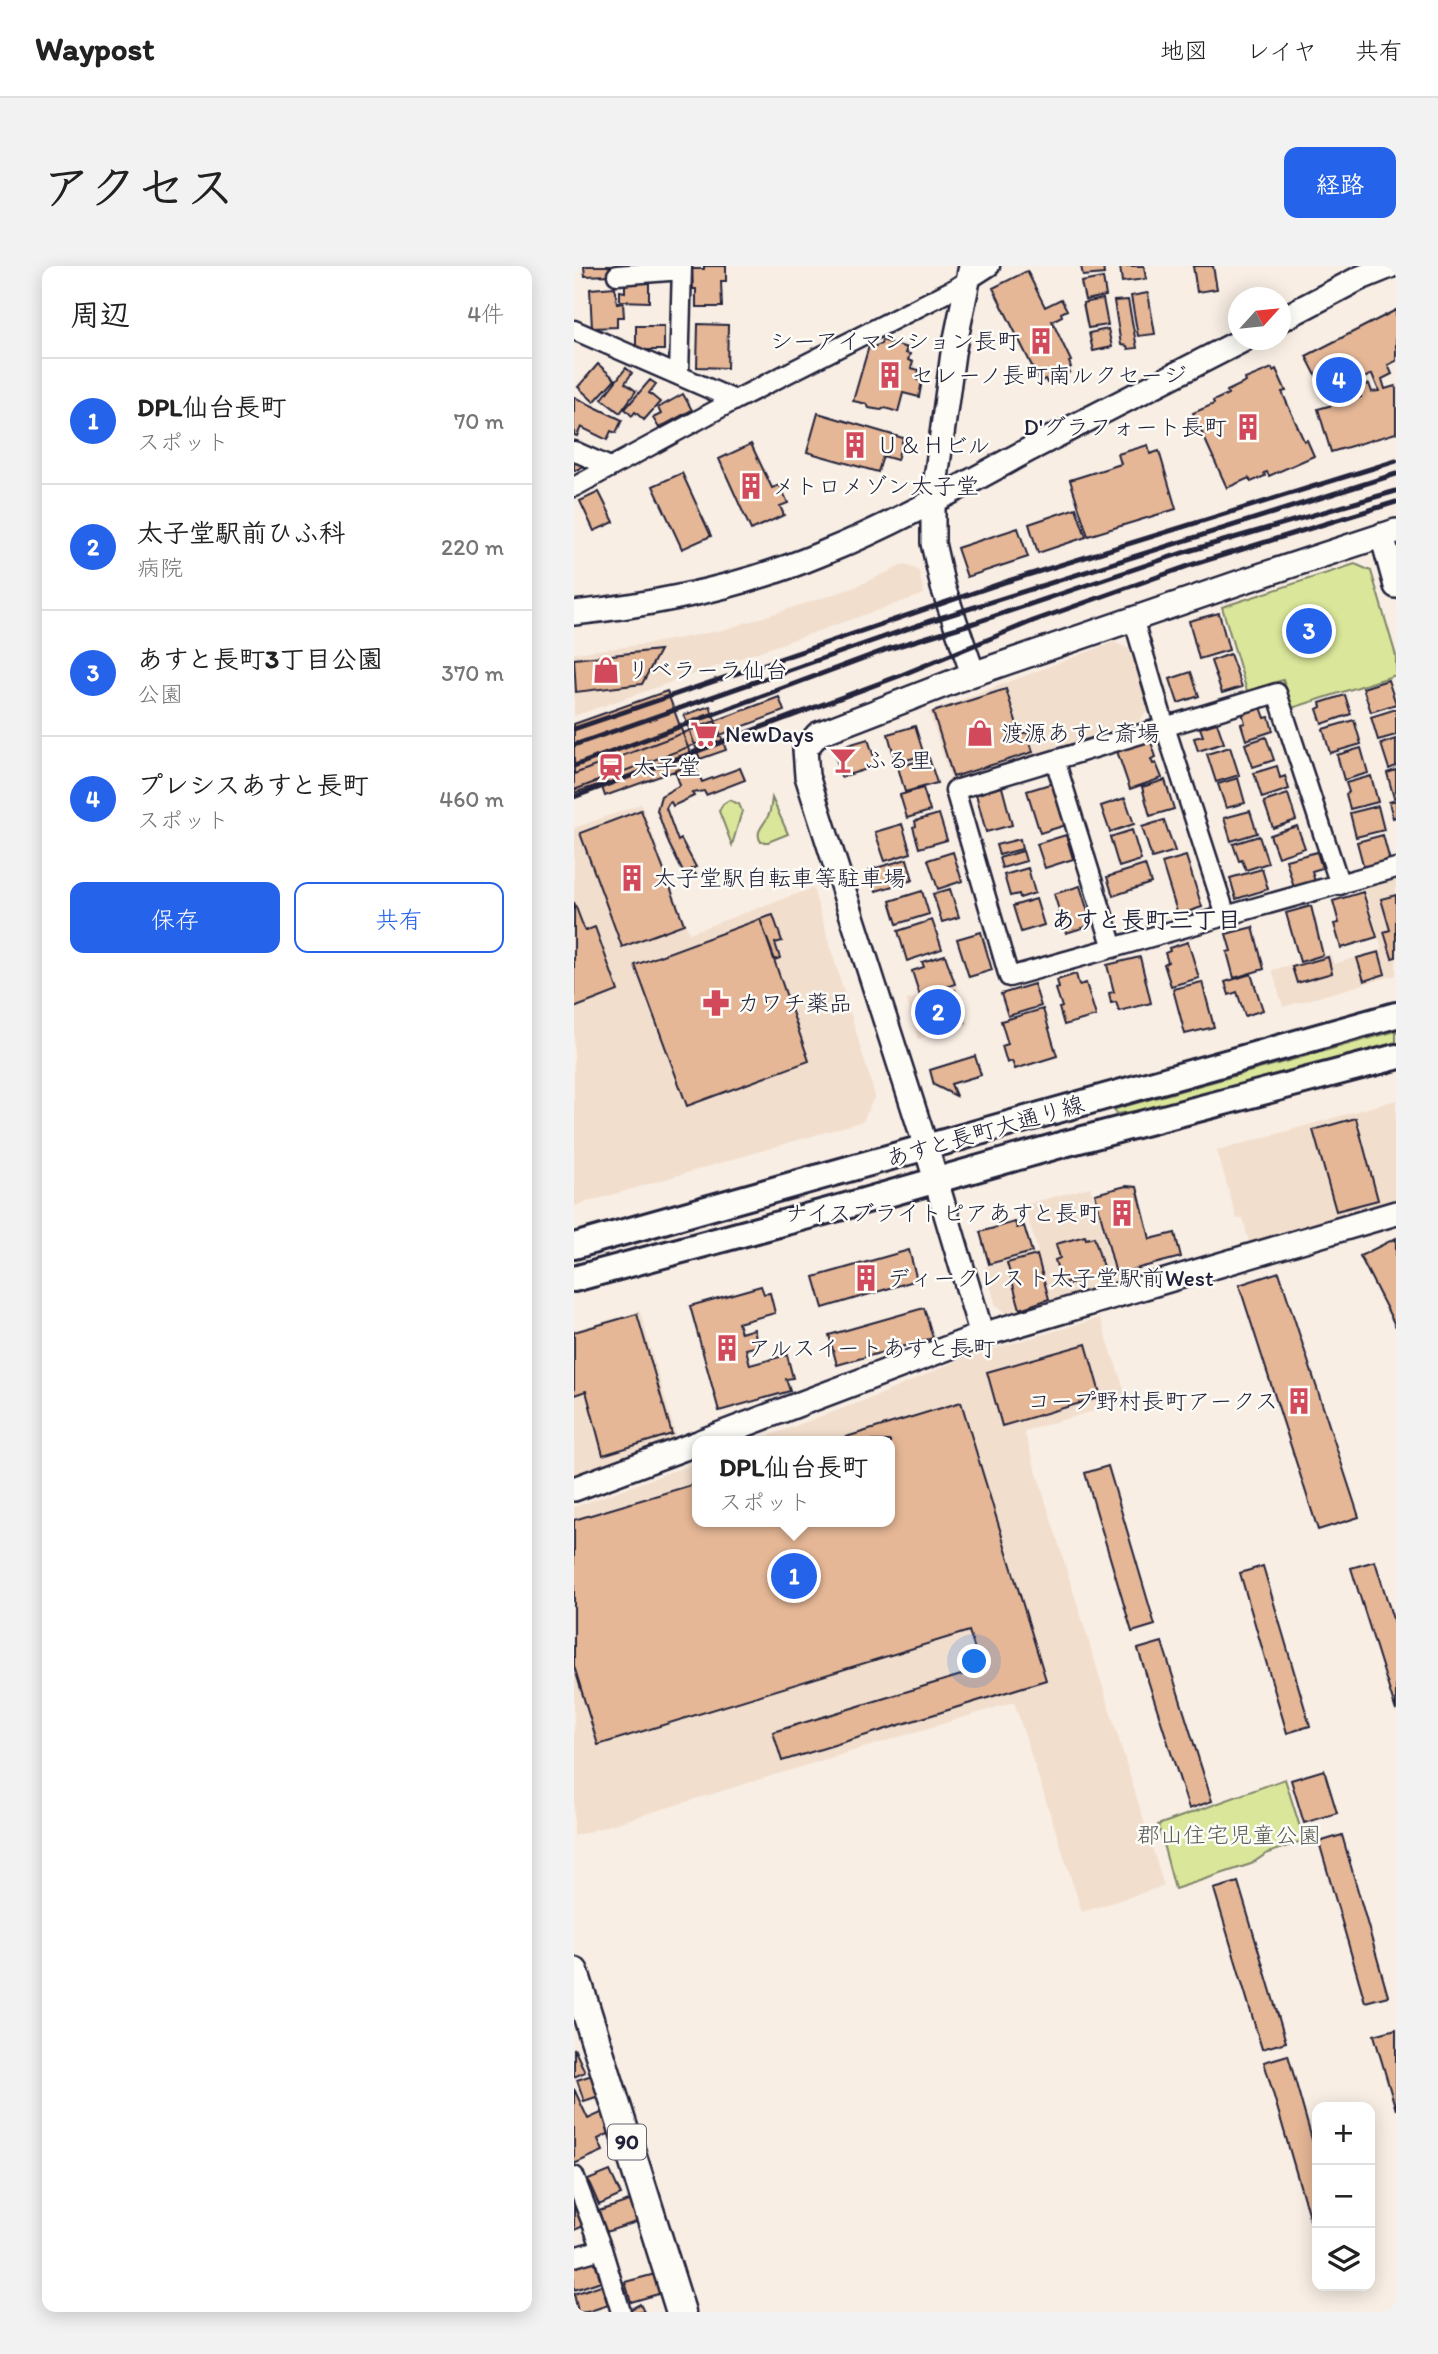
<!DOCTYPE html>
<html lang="ja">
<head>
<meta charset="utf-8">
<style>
  body { margin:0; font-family:Itim,"Klee One",sans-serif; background:#f2f2f2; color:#222 }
  .controls { position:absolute; right:21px; bottom:21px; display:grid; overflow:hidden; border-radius:14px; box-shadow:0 4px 18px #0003 }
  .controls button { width:63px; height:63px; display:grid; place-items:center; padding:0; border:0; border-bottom:2px solid #e0e0e0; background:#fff; color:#222; font:35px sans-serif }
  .compass { position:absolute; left:654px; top:21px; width:63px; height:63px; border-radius:50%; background:#fff; box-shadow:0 4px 18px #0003; rotate:63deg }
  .you { position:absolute; left:401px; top:1396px; width:24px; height:24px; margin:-18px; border:5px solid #fff; border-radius:50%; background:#1a73e8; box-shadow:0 0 0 10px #1a73e833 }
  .badge { display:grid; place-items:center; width:46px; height:46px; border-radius:50%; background:#2563eb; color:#fff; font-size:23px; font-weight:700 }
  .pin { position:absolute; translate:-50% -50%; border:4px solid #fff; box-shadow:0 2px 7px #0006 }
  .popup { position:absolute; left:118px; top:1170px; width:203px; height:91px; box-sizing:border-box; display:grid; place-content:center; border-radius:14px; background:#fff; filter:drop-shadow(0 2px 5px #0005); font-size:23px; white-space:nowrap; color:#767676 }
  .popup b { font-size:26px; color:#222 }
  .popup::after { content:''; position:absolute; left:50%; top:100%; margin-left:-14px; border:14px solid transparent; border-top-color:#fff }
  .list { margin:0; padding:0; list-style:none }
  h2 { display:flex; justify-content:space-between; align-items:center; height:91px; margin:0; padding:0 28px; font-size:30px }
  h2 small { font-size:23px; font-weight:400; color:#767676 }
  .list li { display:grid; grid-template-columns:46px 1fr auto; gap:21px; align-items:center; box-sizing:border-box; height:126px; padding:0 28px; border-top:2px solid #e0e0e0 }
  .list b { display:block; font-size:26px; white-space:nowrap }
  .list p { margin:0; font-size:23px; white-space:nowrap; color:#767676 }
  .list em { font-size:23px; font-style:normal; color:#767676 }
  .actions { display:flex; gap:14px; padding:21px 28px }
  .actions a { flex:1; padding:16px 0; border:2px solid #2563eb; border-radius:14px; text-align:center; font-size:24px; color:#2563eb }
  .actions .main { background:#2563eb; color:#fff }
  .icon { flex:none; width:38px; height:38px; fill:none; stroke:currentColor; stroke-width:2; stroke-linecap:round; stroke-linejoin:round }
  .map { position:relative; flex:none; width:822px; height:2046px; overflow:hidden; border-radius:14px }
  header { display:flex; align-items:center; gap:42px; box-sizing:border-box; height:98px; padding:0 35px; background:#fff; border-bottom:2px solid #e0e0e0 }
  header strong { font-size:33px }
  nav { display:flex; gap:38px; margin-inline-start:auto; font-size:24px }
  .intro { display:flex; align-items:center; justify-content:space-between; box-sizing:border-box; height:168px; padding:0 42px }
  h1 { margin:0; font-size:49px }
  .button { padding:18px 32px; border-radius:14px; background:#2563eb; color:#fff; font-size:24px; font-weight:700 }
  main { display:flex; gap:42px; padding:0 42px }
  aside { flex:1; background:#fff; border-radius:14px; box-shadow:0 4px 18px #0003 }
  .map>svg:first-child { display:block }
  .built { fill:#f2decd }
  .green { fill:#dae699; stroke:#7e846a; stroke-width:2 }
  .building { fill:#e5b796; stroke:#22223b; stroke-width:2 }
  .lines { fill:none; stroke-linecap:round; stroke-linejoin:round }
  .minor-casing { stroke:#22223b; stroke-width:23 }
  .tertiary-casing { stroke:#22223b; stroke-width:28 }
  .secondary-casing { stroke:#22223b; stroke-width:30 }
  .primary-casing { stroke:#22223b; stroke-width:33 }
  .minor { stroke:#fdfcf7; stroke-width:18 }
  .tertiary { stroke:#fdfcf7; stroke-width:23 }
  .secondary { stroke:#fdfcf7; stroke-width:24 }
  .primary { stroke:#fdfcf7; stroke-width:28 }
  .rail { stroke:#22223b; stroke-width:5 }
  .labels { text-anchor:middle; stroke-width:5; stroke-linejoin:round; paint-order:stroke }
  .shield { fill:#fdfcf7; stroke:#646373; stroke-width:2 }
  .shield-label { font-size:21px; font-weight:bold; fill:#22223b }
  .poi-label { font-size:23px; fill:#22223b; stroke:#fdfcf7; text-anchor:start }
  .street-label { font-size:23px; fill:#22223b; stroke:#fdfcf7 }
  .park-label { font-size:23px; fill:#595d57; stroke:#fdfcf7 }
  .neighbourhood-label { font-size:24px; font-weight:bold; fill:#22223b; stroke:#fdfcf7 }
</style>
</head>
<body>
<header>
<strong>Waypost</strong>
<nav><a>地図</a><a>レイヤ</a><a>共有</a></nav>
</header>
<div class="intro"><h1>アクセス</h1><a class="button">経路</a></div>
<main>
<aside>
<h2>周辺<small>4件</small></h2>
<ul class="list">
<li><span class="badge">1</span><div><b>DPL仙台長町</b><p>スポット</p></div><em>70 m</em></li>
<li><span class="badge">2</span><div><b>太子堂駅前ひふ科</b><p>病院</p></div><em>220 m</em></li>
<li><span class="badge">3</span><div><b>あすと長町3丁目公園</b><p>公園</p></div><em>370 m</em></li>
<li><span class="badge">4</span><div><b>プレシスあすと長町</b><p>スポット</p></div><em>460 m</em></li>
</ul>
<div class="actions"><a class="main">保存</a><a>共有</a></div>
</aside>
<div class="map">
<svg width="822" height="2046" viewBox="0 0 822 2046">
  <rect width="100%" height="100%" fill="#f8eee4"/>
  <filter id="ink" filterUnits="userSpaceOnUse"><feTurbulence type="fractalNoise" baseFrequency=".0143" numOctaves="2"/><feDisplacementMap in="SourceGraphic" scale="14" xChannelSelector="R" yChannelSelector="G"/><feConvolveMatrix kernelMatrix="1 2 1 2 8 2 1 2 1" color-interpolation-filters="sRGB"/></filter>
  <g filter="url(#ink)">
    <!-- built -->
    <path class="built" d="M331 298 345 305 350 328 0 450V387L80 377 149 364 279 322Z
      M540 376 558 384 576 442 564 456 377 514 355 446Z
      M67 538 115 667 239 622 301 830 289 855 0 940V562Z
      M822 613V709L709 741 698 704 756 688 760 698 808 684 791 623Z
      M383 719 395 758 344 773 333 734Z
      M822 834V935L676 980 669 952 663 953 643 885Z
      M516 921 543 1017 433 1048 422 1040 411 1001 464 986 450 939Z
      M66 1045 103 1174 0 1209V1064Z
      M526 1052 554 1135 450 1165 590 1620 508 1646 440 1436 0 1570V1241L124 1196V1256H316V1175H180L305 1129 394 1090Z"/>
    <!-- green -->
    <path class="green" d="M781 298 797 305 822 390V409L718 442 709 414 673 425 648 341Z
      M198 532 214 568 194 576H187C180 565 190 560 194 550 197 545 197 538 198 532Z
      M155 534 165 538 168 545 158 579 145 545 149 538Z
      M822 765V776L595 840 542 848 541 843Z
      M711 1513 730 1574 692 1588 677 1598 601 1623 584 1559Z"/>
    <!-- building -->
    <path class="building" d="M10 0H37V9L11 10Z
      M130 0H152V15H147L148 41H122V23H119L118 3H130Z
      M507 0H529L530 8 509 10Z
      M546 0H570L572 13 548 16Z
      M619 0H639L643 23 623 26Z
      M453 5 471 41 487 33 493 44 487 47 488 50 478 55 497 95 495 96 497 101 494 103 496 106 473 117 471 113 466 116 419 22Z
      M529 12 532 30 511 34 507 16Z
      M51 16H75V36L46 35V25L51 26Z
      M41 21 43 38 49 37 50 51H43V61L18 62 16 23Z
      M574 27 581 68 564 70 557 30Z
      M529 33 534 59 514 62 509 37Z
      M554 34 563 82 554 83 553 80 547 79 540 35Z
      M822 44V95L814 99 818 108 808 113 811 123 821 120 822 123V167L757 186 744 143 787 131 784 121 795 118 798 126 805 125 798 108 753 131 732 90Z
      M124 58 154 59 153 102 123 101Z
      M62 60H90V84H62Z
      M534 63 538 81 519 85 515 67Z
      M308 74 333 82 331 87 336 88 334 94 339 96 337 102 345 104 343 114 348 115 345 131 329 127 324 146 311 142 307 144 295 142 293 138 279 135 295 80 299 81 307 78Z
      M24 98 41 113 20 136 4 121Z
      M52 102 58 107 51 117 62 125 46 147 28 133Z
      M698 102 699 105 702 103 712 125 708 126 730 175 733 174 740 190 695 210 693 206 690 207 691 210 677 216 675 212 653 222 619 147 640 138 639 135 654 128 653 125 672 116 671 113Z
      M76 114 82 118 75 127 86 136 70 154 61 146 58 150 51 143Z
      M109 128 118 144 85 162 79 152 87 148 84 142Z
      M0 131 48 154 42 167 37 165 33 174 7 161 3 170 0 169Z
      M244 147 329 172 323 194 309 190 304 206 233 186Z
      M177 178 198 222 206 219 214 237 206 240 210 249 177 264 145 193Z
      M574 179 576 188 585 185 602 243 514 270 496 214 547 198 544 188Z
      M0 193 5 195 8 201 0 205Z
      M108 207 137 270 108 283 79 220Z
      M25 226 40 256 20 265 6 235Z
      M502 242 512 271 464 287 455 258Z
      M444 262 454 291 393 311 383 282Z
      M645 347 655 384 625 393 615 355Z
      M86 384 68 418 2 426 0 393Z
      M656 388 668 421 648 427 637 395Z
      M617 406 625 430 604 437 596 413Z
      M814 414 822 438 797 446 789 422Z
      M432 423 446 468 453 466 459 486 379 511 359 446Z
      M93 425 120 498 31 530 27 518 0 527V458Z
      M771 429 777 448 748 458 743 443 747 441 746 437Z
      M205 431 210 445 0 524V508Z
      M136 440 152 484 126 493 110 449Z
      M687 441 691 452 695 451 699 465 672 474 667 458 671 457 668 446Z
      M822 443V469L804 474 797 451Z
      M780 454 787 478 756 487 749 463Z
      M643 457 650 477 624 485 620 472 629 470 626 462Z
      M341 460 350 489 322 497 314 468Z
      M692 471 700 494 679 501 671 478Z
      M294 473 303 500 267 511 262 492 267 481Z
      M576 473 582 491 577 493 579 498 582 497 588 512 556 523 543 485Z
      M822 473V500L815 503 807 478Z
      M656 481 665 509 642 516 633 488Z
      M787 482 794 507 770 514 763 489Z
      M355 492 363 517 331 526 324 501Z
      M120 498 128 516 166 502 171 514 132 529 130 525 118 527 120 530 99 540 97 536 95 537 92 542 104 575 107 573 122 601 118 603 122 609 113 614 95 578 83 544 87 530 106 519 101 505Z
      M703 500 706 512 711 510 715 523 688 532 680 507Z
      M822 504V531L820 532 813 507Z
      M797 510 804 536 776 543 772 528 775 526 772 517Z
      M664 512 671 537 652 542 644 518Z
      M591 514 600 543 576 550 568 521Z
      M479 517 492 559 466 567 453 525Z
      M428 521 438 559 412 566 402 528Z
      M349 522 356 545 333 552 326 529Z
      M714 528 722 554 699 562 690 536Z
      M551 532 560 558 536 566 527 540Z
      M822 534V551L819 552 815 536Z
      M804 540 810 564 782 571 776 547Z
      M67 544 110 658 48 681 6 567Z
      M676 545 683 567 657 575 650 552Z
      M365 548 373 574 345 582 339 561 342 560 341 555Z
      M590 554 601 585 578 592 568 561Z
      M328 558 337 587 311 595 301 566Z
      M723 560 731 582 704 591 696 569Z
      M558 564 567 594 545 601 536 571Z
      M492 569 499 593 471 602 463 578Z
      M809 569 816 595 790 602 783 576Z
      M685 570 694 597 672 604 668 594 665 595 659 578Z
      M446 573 448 583 425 589 422 579Z
      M449 585 452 595 428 602 425 592Z
      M379 586 388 615 364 623 354 594Z
      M743 586 748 602 738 605 741 616 720 622 712 594Z
      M612 590 628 641 604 649 588 597Z
      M333 593 339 614 302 625 295 604Z
      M571 599 577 617 539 630 533 611Z
      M454 602 461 627 446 632 445 628 436 630 430 609Z
      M688 603 694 623 662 633 656 612Z
      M506 620 518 659 492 667 480 628Z
      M376 623 385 651 368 656 359 628Z
      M348 625 355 648 323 658 316 635Z
      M789 626 803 671 767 682 760 658 765 657 759 635Z
      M822 629V691L818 692 810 666 816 664 807 633Z
      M462 633 470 659 447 666 439 640Z
      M0 636 11 665 21 661 44 725 0 742Z
      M737 640 749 689 726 696 712 647Z
      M199 649 208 675 201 677 206 692 201 694 186 653Z
      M186 653 235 795 113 840 61 699Z
      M358 654 368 683 333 695 324 665Z
      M679 661 690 703 660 712 653 686 657 685 652 668Z
      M407 666 418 704 395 711 383 673Z
      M614 676 625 712 597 720 590 698 594 696 591 687 596 685 595 682Z
      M805 686 811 708 790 715 783 692Z
      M371 689 381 718 346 730 338 705 350 701 348 696Z
      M566 691 577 737 545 745 542 736 537 737 535 727 540 726 533 699Z
      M754 691 758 707 723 717 718 701Z
      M502 708 505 719 512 717 522 750 490 759 485 742 488 741 482 723 485 722 483 714Z
      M677 708 689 744 671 750 663 726 655 729 651 716Z
      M628 716 640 761 611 768 599 723Z
      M460 718 467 740 434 750 427 728Z
      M381 724 391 756 362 765 352 733Z
      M469 743 483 790 441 803 438 795 433 797 428 780 434 778 427 755Z
      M401 790 407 809 377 818 382 830 360 819 356 804Z
      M782 852 804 934 762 945 739 864Z
      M552 920 563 921 576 973 601 967 607 991 542 1008 521 928Z
      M441 956 443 962 450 960 458 986 415 998 406 966Z
      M511 970 512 973 520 971 530 1004 524 1006 525 1009 496 1018 495 1015 488 1018 481 994 486 992 482 978Z
      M822 972V1061L786 990Z
      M335 984 343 1014 249 1042 240 1011Z
      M463 989 475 1033 446 1043 433 997Z
      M705 1006 785 1251 744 1264 665 1019Z
      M187 1020 190 1028 196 1027 201 1047 164 1057 167 1067 180 1063 184 1080 172 1083 176 1099 213 1089 219 1112 212 1113 216 1125 145 1145 116 1040Z
      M350 1042 359 1072 263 1099 255 1069Z
      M63 1048 98 1168 29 1189 12 1125 0 1129V1066Z
      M512 1078 527 1131 428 1160 413 1106Z
      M387 1136 472 1414 208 1495 199 1466 407 1403 395 1365 24 1479 0 1400V1254L124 1217V1256H316V1175H259Z
      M534 1200 581 1359 558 1366 511 1207Z
      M801 1295 822 1363V1445L777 1302Z
      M689 1300 736 1460 713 1467 666 1307Z
      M588 1376 638 1535 615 1543 564 1383Z
      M750 1504 763 1547 730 1557 717 1514Z
      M768 1569 814 1730 791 1736 745 1576Z
      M664 1616 712 1776 688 1783 640 1623Z
      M822 1763V1844L800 1769Z
      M0 1782 11 1806 0 1811Z
      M714 1789 743 1891V1952L736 1954 690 1796Z
      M18 1809 25 1830 10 1835 3 1814Z
      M0 1823 14 1853 29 1846 38 1866 24 1873 29 1885 0 1898Z
      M36 1905 47 1929 25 1939 14 1914Z
      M58 1934 65 1955 32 1966 25 1945Z
      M0 1938 10 1960 0 1964Z
      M21 1995 27 2015 0 2024V2002Z
      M85 2007 91 2026 57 2036 51 2016Z
      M27 2019 34 2039 13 2046H4L0 2028Z
      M66 2038 70 2046H57L55 2044Z"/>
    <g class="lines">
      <defs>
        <path id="minor" d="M43 9 108 4
          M0 64 161 134
          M105 109 108 0
          M0 185 36 201
          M0 221 161 134 380 23 416 0
          M559 352 591 461 652 650
          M481 494 539 682
          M766 619 703 427 381 524 435 711 822 602
          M0 1910 28 1983 47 2046
          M0 1991 28 1983"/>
        <path id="tertiary" d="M397 0 379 87 359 235V277L369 321 399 408
          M706 54 784 13 816 0
          M808 269 822 320
          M0 347C85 338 168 321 247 288 319 259 388 220 456 183 527 146 598 111 669 74
          M408 1069 352 881 233 510 231 483 244 468 399 408 667 316 822 265
          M128 1175 408 1069 822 947
          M0 1223 124 1177"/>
        <path id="secondary" d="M0 980 822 749
          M0 1013 272 940 490 878 822 791"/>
        <path id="primary" d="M0 1706 107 2046"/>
      </defs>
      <!-- minor casing -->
      <use href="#minor" class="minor-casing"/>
      <!-- tertiary casing -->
      <use href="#tertiary" class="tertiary-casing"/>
      <!-- secondary casing -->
      <use href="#secondary" class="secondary-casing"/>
      <!-- primary casing -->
      <use href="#primary" class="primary-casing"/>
      <!-- minor -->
      <use href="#minor" class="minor"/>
      <!-- tertiary -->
      <use href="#tertiary" class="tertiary"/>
      <!-- secondary -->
      <use href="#secondary" class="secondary"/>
      <!-- primary -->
      <use href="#primary" class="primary"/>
      <!-- rail -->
      <path class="rail" d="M0 463 434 315 822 195
        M0 479 353 356 822 208
        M0 500 314 383 403 356 611 286 822 225
        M0 531 325 410 459 355 617 299 822 236"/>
    </g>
  </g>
  <!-- icons -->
  <defs>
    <symbol id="building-bare" viewBox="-9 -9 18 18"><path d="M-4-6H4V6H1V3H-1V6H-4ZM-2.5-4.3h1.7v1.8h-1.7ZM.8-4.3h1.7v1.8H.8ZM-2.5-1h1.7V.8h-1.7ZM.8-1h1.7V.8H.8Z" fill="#d1495b" stroke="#fdfcf7" stroke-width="2.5" paint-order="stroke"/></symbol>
    <symbol id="shop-bare" viewBox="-9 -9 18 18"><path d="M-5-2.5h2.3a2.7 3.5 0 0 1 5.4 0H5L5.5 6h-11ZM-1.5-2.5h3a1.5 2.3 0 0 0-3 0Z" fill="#d1495b" stroke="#fdfcf7" stroke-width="2.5" paint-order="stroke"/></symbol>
    <symbol id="supermarket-bare" viewBox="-9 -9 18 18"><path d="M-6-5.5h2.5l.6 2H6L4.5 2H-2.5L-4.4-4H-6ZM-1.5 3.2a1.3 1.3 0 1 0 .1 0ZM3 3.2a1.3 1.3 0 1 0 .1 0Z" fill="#d1495b" stroke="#fdfcf7" stroke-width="2.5" paint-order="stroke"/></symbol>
    <symbol id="bar-bare" viewBox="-9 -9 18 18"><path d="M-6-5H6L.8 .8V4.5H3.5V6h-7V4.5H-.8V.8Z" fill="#d1495b" stroke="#fdfcf7" stroke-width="2.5" paint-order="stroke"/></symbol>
    <symbol id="station-bare" viewBox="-9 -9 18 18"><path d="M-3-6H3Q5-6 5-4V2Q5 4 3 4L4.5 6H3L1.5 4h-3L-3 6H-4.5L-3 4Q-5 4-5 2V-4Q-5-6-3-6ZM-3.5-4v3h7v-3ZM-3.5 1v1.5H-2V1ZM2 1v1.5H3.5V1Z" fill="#d1495b" stroke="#fdfcf7" stroke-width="2.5" paint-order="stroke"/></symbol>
    <symbol id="pharmacy-bare" viewBox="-9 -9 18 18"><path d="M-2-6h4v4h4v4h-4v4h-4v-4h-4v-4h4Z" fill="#d1495b" stroke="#fdfcf7" stroke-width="2.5" paint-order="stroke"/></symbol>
  </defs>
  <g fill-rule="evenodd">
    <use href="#building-bare" x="448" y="56" width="38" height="38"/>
    <use href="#building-bare" x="297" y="90" width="38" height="38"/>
    <use href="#building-bare" x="655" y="142" width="38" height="38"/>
    <use href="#building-bare" x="262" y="160" width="38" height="38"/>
    <use href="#building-bare" x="158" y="201" width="38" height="38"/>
    <use href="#shop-bare" x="13" y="385" width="38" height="38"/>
    <use href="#shop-bare" x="387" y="448" width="38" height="38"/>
    <use href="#supermarket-bare" x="111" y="449" width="38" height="38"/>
    <use href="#bar-bare" x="250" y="475" width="38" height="38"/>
    <use href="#station-bare" x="18" y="482" width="38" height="38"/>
    <use href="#building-bare" x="39" y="593" width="38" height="38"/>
    <use href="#pharmacy-bare" x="123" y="718" width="38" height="38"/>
    <use href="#building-bare" x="529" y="928" width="38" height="38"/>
    <use href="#building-bare" x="273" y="993" width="38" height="38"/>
    <use href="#building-bare" x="134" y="1063" width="38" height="38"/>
    <use href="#building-bare" x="706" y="1116" width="38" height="38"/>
  </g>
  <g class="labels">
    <!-- shield labels -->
    <rect class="shield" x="34" y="1858.5" width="38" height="35" rx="5"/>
    <g class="shield-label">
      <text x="53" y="1883">90</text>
    </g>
    <!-- poi labels -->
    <g class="poi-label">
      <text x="446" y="83" text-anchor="end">シーアイマンション長町</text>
      <text x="337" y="117">セレーノ長町南ルクセージ</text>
      <text x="653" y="169" text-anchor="end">D'グラフォート長町</text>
      <text x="302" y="187">Ｕ＆Ｈビル</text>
      <text x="198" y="228">メトロメゾン太子堂</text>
      <text x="53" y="412">リベラーラ仙台</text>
      <text x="427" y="475">渡源あすと斎場</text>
      <text x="151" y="476">NewDays</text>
      <text x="290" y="502">ふる里</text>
      <text x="58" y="509">太子堂</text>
      <text x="79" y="620">太子堂駅自転車等駐車場</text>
      <text x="163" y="745">カワチ薬品</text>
      <text x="527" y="955" text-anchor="end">ナイスブライトピアあすと長町</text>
      <text x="313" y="1020">ディークレスト太子堂駅前West</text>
      <text x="174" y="1090">アルスイートあすと長町</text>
      <text x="704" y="1143" text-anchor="end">コープ野村長町アークス</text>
    </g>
    <!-- street labels -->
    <g class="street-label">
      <text transform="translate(411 865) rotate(-16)" y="8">あすと長町大通り線</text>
    </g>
    <!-- park labels -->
    <g class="park-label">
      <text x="655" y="1577">郡山住宅児童公園</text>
    </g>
    <!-- neighbourhood labels -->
    <g class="neighbourhood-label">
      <text x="572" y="662">あすと長町三丁目</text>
    </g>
  </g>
</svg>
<div class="controls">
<button>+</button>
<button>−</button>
<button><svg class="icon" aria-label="layers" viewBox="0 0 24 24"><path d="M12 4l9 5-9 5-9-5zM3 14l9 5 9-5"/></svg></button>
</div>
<svg class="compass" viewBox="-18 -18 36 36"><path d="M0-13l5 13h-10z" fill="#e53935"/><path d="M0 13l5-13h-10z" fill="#767676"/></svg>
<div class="you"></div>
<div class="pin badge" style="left:220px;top:1310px">1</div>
<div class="popup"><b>DPL仙台長町</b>スポット</div>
<div class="pin badge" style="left:364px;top:746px">2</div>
<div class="pin badge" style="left:735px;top:365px">3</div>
<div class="pin badge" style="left:765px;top:114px">4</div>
</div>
</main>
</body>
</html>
